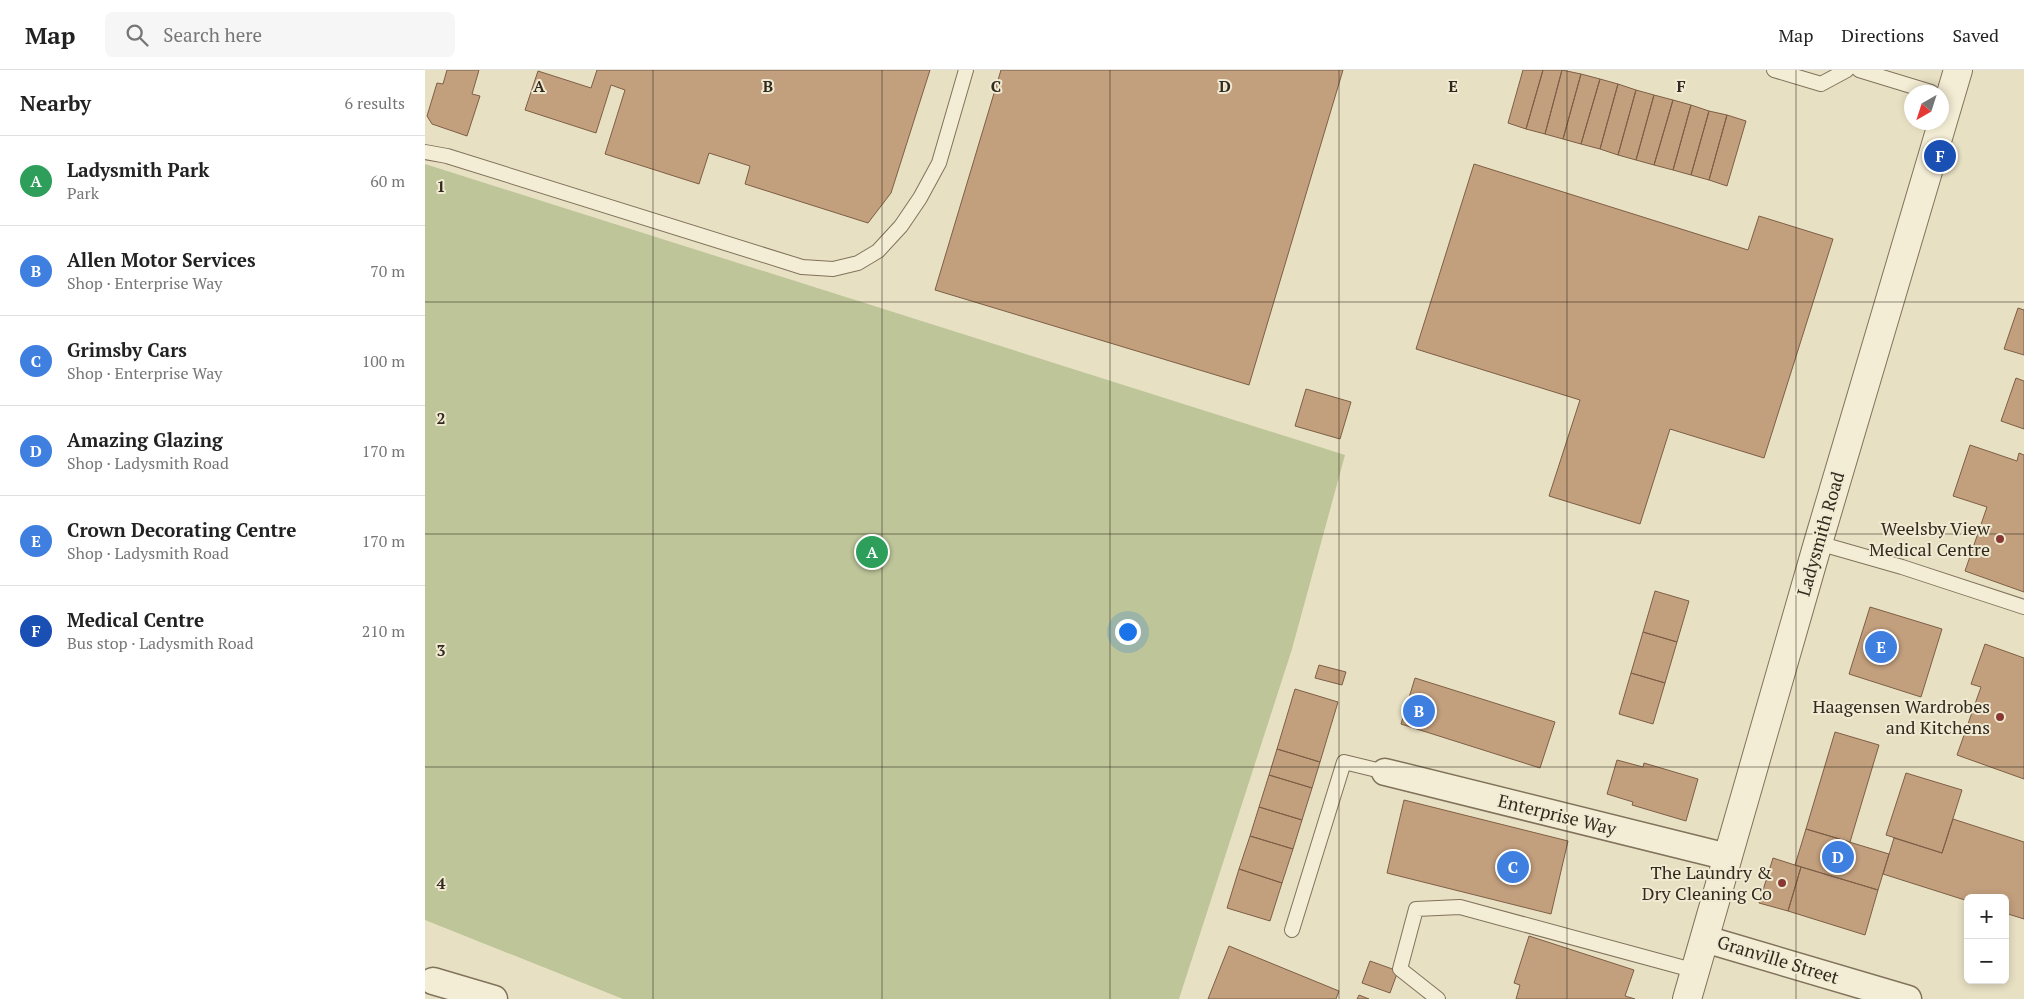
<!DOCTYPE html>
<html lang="en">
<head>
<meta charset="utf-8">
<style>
  body { margin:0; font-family:"PT Serif",serif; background:#f6f6f6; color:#222 }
  .controls { position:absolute; right:15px; bottom:15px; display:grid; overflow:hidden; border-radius:8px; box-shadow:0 2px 8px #0003 }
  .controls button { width:45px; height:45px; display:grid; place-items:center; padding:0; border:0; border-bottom:1px solid #e0e0e0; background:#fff; color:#222; font:25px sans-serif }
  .compass { position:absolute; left:1479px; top:15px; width:45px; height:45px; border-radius:50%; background:#fff; box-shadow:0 2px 8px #0003; rotate:219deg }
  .you { position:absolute; left:702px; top:561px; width:18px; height:18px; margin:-12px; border:4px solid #fff; border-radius:50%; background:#1a73e8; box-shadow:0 0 0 8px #1a73e833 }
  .badge { display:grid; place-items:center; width:32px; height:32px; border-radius:50%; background:#893933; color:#fff; font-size:16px; font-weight:700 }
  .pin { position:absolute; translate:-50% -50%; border:2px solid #fff; box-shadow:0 1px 5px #0006 }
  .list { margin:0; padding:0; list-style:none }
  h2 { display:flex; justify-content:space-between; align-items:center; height:65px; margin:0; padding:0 20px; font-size:21px }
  h2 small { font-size:16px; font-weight:400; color:#767676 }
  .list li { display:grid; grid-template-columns:32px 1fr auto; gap:15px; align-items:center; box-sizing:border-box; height:90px; padding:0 20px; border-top:1px solid #e0e0e0 }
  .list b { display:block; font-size:19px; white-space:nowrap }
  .list p { margin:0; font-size:16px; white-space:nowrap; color:#767676 }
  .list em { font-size:16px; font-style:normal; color:#767676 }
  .icon { flex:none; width:28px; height:28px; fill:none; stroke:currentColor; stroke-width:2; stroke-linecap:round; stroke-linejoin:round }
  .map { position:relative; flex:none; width:1599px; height:929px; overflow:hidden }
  header { display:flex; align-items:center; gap:30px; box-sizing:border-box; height:70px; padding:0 25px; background:#fff; border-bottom:1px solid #e0e0e0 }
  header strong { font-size:24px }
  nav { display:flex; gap:28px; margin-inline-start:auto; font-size:18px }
  .search { width:350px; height:45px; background:#f6f6f6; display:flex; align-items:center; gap:12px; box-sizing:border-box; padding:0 18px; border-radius:8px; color:#767676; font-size:19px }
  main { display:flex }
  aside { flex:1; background:#fff }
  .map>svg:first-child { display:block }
  .green { fill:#bdc599 }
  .building { fill:#c29f7d; stroke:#7d5f45 }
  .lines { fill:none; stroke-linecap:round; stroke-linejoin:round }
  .service-casing { stroke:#81725c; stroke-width:16 }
  .minor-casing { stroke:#81725c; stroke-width:29 }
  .tertiary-casing { stroke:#81725c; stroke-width:30 }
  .service { stroke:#f4edd5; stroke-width:14 }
  .minor { stroke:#f4edd5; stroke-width:26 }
  .tertiary { stroke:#f4edd5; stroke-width:28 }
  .grid { fill:none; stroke:#322a1e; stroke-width:1; stroke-opacity:0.55 }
  .poi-dot { fill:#893933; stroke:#f1ead2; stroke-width:2 }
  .labels { text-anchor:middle; stroke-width:4; stroke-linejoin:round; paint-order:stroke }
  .poi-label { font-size:18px; fill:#322a1e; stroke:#f1ead2; text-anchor:end }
  .street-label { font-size:18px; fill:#322a1e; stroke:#f1ead2 }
  .grid-label { font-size:16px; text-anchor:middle; font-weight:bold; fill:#322a1e; stroke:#f1ead2; stroke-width:4; stroke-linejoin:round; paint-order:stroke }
</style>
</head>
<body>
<header>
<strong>Map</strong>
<div class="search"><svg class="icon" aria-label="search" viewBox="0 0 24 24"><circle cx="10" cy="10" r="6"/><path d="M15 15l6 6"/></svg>Search here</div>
<nav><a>Map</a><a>Directions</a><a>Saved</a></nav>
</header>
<main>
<aside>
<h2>Nearby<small>6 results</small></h2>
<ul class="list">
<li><span class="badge" style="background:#2e9e5b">A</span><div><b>Ladysmith Park</b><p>Park</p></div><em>60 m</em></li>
<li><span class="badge" style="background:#3f7fe0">B</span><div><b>Allen Motor Services</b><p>Shop · Enterprise Way</p></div><em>70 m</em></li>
<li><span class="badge" style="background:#3f7fe0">C</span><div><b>Grimsby Cars</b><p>Shop · Enterprise Way</p></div><em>100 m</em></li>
<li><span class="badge" style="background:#3f7fe0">D</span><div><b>Amazing Glazing</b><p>Shop · Ladysmith Road</p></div><em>170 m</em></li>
<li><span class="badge" style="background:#3f7fe0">E</span><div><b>Crown Decorating Centre</b><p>Shop · Ladysmith Road</p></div><em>170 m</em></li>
<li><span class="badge" style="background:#1a4fb4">F</span><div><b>Medical Centre</b><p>Bus stop · Ladysmith Road</p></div><em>210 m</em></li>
</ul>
</aside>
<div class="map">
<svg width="1599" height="929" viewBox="0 0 1599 929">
  <rect width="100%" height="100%" fill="#e8e0c3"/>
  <!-- green -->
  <path class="green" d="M0 94 920 385 867 579 754 929H198L0 850Z"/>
  <!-- building -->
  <path class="building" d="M22 0H54L47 24 55 26 42 66 7 54 2 46 12 13 18 14Z
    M172 0H505L466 123 443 153 320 114 325 96 284 83 274 114 180 84 200 20 186 15 171 63 100 40 113 1 166 18Z
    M576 0H918L824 315 510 220Z
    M1098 0H1118L1101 59 1083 53Z
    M1118 0H1137L1120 64 1101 59Z
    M1137 0 1156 4 1138 69 1120 64Z
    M1156 4 1175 9 1156 74 1138 69Z
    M1175 9 1193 14 1175 79 1156 74Z
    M1193 14 1211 20 1193 85 1175 79Z
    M1211 20 1229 25 1211 90 1193 85Z
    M1229 25 1248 30 1229 95 1211 90Z
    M1248 30 1266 35 1248 100 1229 95Z
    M1266 35 1284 41 1266 105 1248 100Z
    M1284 41 1302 45 1284 110 1266 105Z
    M1302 45 1321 51 1302 116 1284 110Z
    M1049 94 1323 180 1334 146 1408 169 1339 388 1245 359 1215 454 1124 426 1155 330 991 279Z
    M1593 238 1599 240V285L1579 279Z
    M1591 308 1599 311V359L1576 351Z
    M881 319 926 332 915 369 870 356Z
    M1545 375 1592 391 1594 383 1599 385V522L1540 501 1562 437 1528 426Z
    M1230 521 1264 531 1252 572 1218 562Z
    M1445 537 1517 559 1496 627 1424 604Z
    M1218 562 1252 572 1240 613 1206 603Z
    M1560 574 1599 588V709L1532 685 1556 617 1546 614Z
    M894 595 921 602 917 615 890 608Z
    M1206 603 1240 613 1228 654 1194 644Z
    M990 608 1130 652 1115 698 976 654Z
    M870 619 913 632 895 692 852 679Z
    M1410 662 1454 675 1425 772 1381 759Z
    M852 679 895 692 887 718 844 705Z
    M1192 690 1218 697 1219 693 1273 709 1261 751 1207 735 1208 732 1182 724Z
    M1481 703 1537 720 1517 783 1461 765Z
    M844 705 887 718 877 750 834 737Z
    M979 730 1143 771 1126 844 962 803Z
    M834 737 877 750 868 779 825 766Z
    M1528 749 1599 772V849L1580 843V828H1543V831L1458 804 1469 768 1517 783Z
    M1381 759 1464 784 1453 820 1370 795Z
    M825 766 868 779 857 813 814 799Z
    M1348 788 1376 797 1363 841 1334 833Z
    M1376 797 1453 820 1440 865 1363 841Z
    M814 799 857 813 845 851 802 838Z
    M1104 866 1209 900 1200 926 1210 929H1091L1095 915 1089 913Z
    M804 876 914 921 911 929H783Z
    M945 891 973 901 965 923 937 913Z
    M934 925 944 929H932Z"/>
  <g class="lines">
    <defs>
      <path id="service" d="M1349 0 1396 14 1422 0
        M1434 0 1506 22
        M0 82 22 86 377 197 408 199 433 193 453 181 476 156 495 128 514 93 541 0
        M1393 473 1477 497 1599 537
        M867 860 919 692 960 702
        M1013 929 975 899 991 839 1035 837 1271 901"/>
      <path id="minor" d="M960 702 1303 787
        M1280 869 1483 929
        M8 911 69 929"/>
      <path id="tertiary" d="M1262 929 1393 473 1533 0"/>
    </defs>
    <!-- service casing -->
    <use href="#service" class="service-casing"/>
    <!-- minor casing -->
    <use href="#minor" class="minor-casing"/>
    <!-- tertiary casing -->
    <use href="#tertiary" class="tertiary-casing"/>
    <!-- service -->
    <use href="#service" class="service"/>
    <!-- minor -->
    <use href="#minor" class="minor"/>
    <!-- tertiary -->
    <use href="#tertiary" class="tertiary"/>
  </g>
  <!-- grid -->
  <path class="grid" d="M228 0V929M457 0V929M685 0V929M914 0V929M1142 0V929M1371 0V929M0 232H1599M0 464H1599M0 697H1599"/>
  <!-- markers -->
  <g class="poi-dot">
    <circle cx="1575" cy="469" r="5"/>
    <circle cx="1575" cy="647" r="5"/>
    <circle cx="1357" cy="813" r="5"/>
  </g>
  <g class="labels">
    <!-- poi labels -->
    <g class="poi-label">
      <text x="1565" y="465">Weelsby View<tspan x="1565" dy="21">Medical Centre</tspan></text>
      <text x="1565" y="643">Haagensen Wardrobes<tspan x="1565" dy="21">and Kitchens</tspan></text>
      <text x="1347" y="809">The Laundry &amp;<tspan x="1347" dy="21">Dry Cleaning Co</tspan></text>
    </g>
    <!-- street labels -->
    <g class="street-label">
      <text transform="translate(1396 464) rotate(-74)" y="6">Ladysmith Road</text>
      <text transform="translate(1132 745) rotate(14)" y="6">Enterprise Way</text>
      <text transform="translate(1353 890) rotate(17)" y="6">Granville Street</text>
    </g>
  </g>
  <g class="grid-label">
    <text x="114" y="22">A</text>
    <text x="343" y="22">B</text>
    <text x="571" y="22">C</text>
    <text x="800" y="22">D</text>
    <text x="1028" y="22">E</text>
    <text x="1256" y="22">F</text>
    <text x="16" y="122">1</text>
    <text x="16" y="354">2</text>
    <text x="16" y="586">3</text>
    <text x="16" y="819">4</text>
  </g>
</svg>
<div class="controls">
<button>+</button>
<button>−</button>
</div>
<svg class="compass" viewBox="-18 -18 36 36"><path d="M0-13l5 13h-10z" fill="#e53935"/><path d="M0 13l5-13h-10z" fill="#767676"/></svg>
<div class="you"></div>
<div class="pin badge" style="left:447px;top:482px;background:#2e9e5b">A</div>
<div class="pin badge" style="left:994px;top:641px;background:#3f7fe0">B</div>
<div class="pin badge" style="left:1088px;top:797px;background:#3f7fe0">C</div>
<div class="pin badge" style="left:1413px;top:787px;background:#3f7fe0">D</div>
<div class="pin badge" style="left:1456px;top:577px;background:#3f7fe0">E</div>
<div class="pin badge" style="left:1515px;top:86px;background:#1a4fb4">F</div>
</div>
</main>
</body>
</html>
